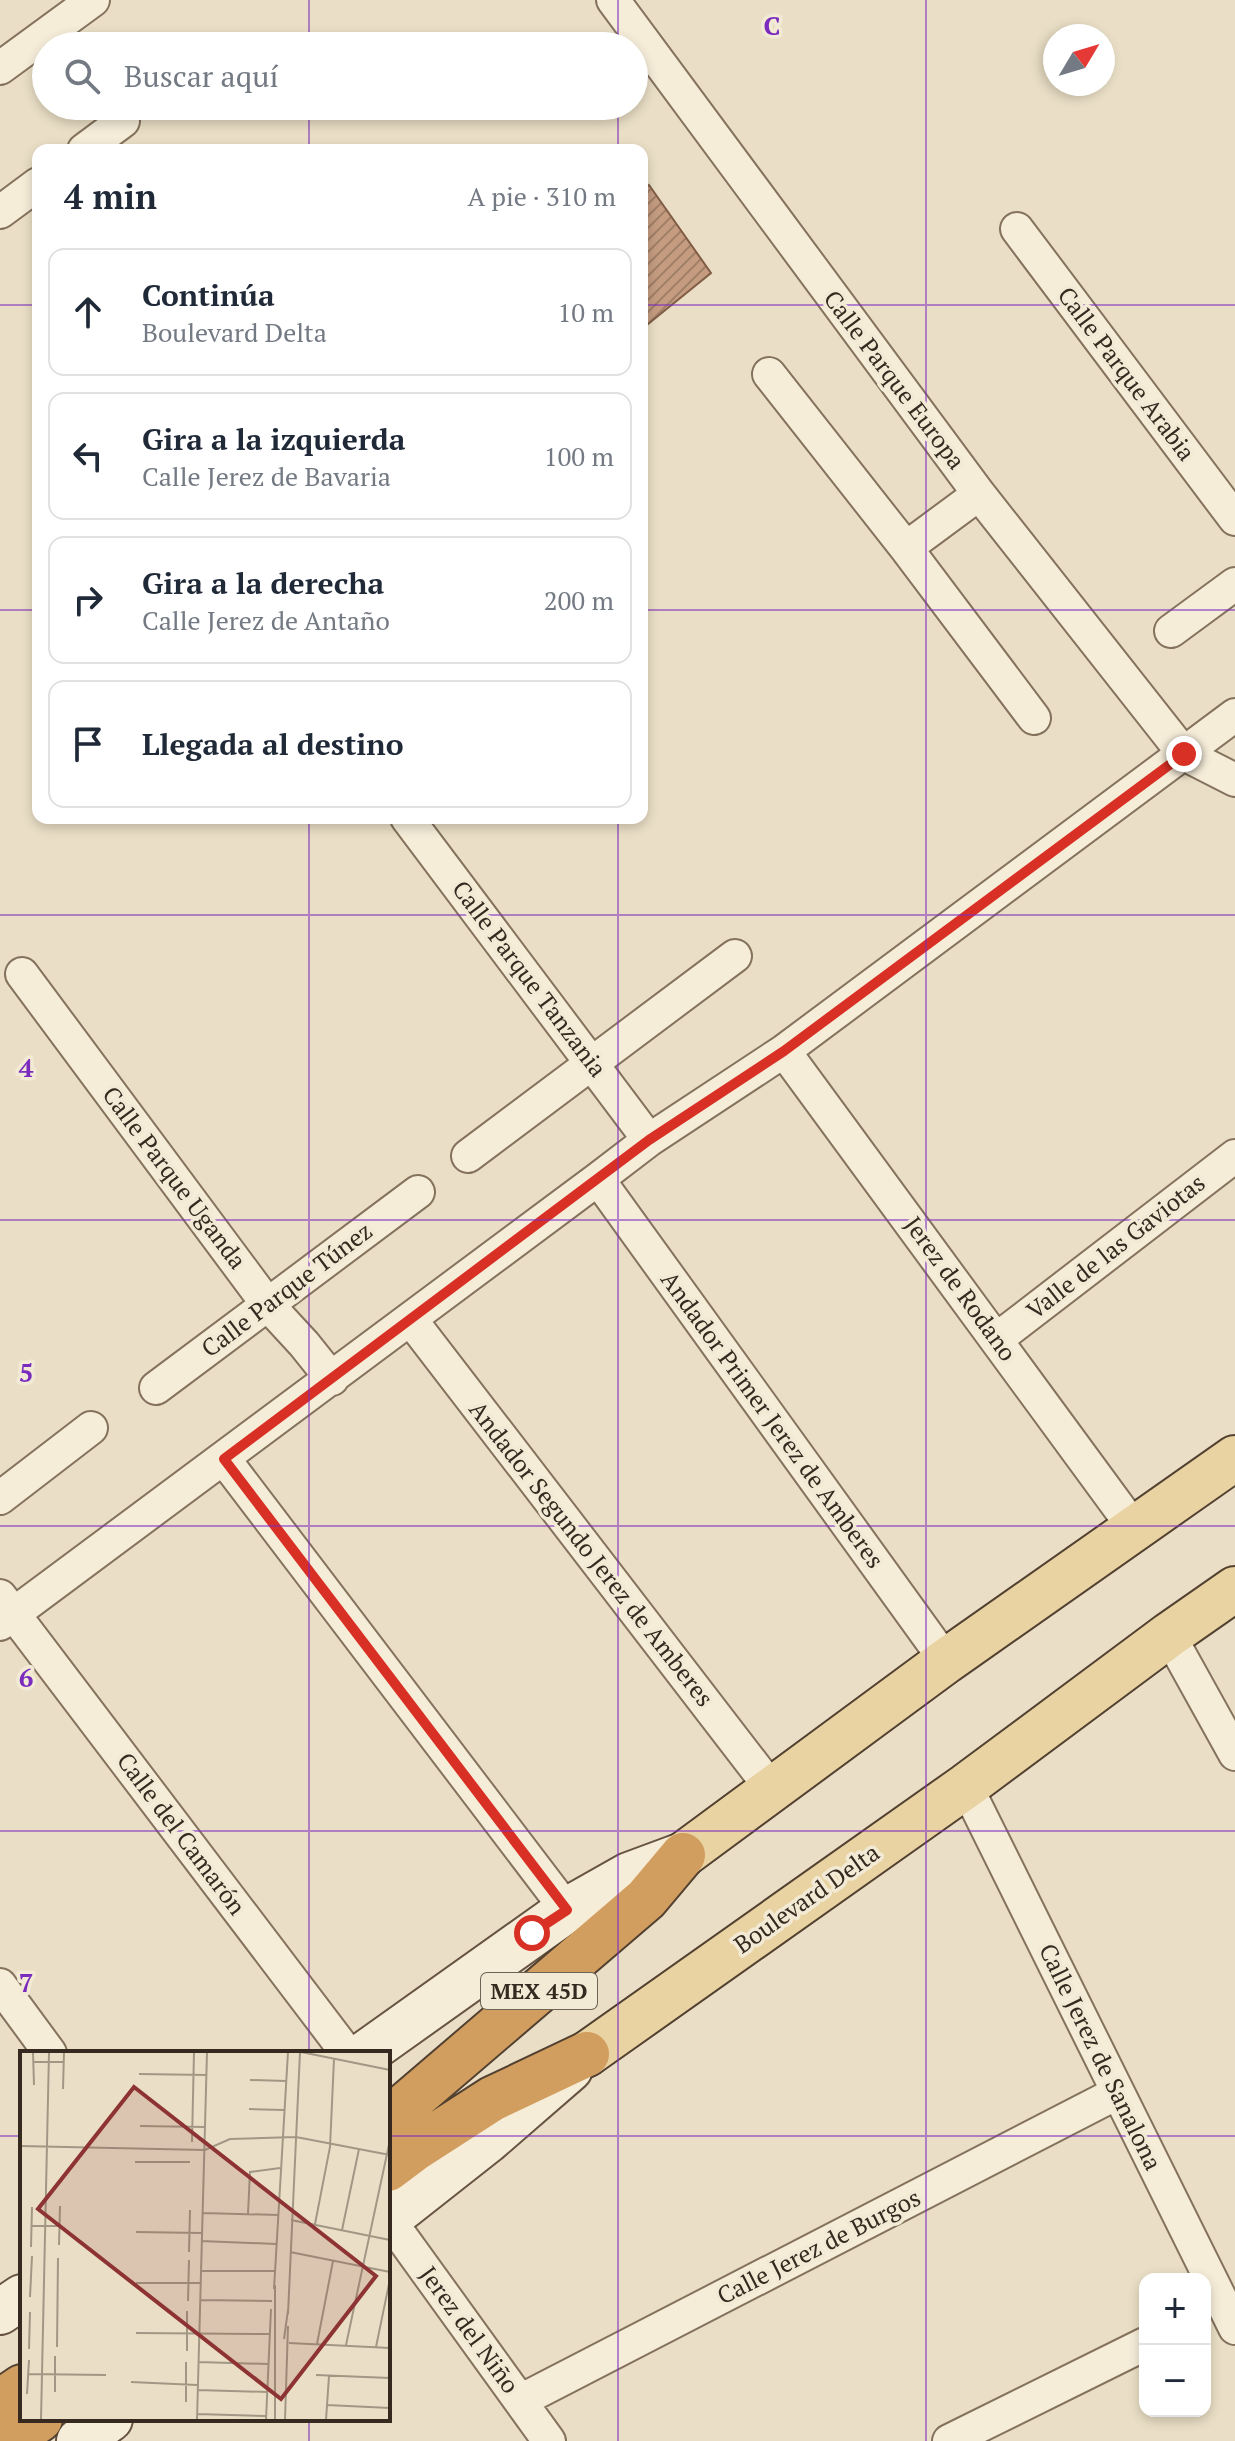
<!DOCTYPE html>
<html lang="es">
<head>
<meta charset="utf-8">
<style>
  body { margin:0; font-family:"PT Serif",serif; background:#f2f2f3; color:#1f2937 }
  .controls { position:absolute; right:24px; bottom:24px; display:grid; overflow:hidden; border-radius:16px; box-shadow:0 4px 12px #0003 }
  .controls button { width:72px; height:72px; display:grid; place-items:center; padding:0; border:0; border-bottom:2px solid #e0e1e3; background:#fff; color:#1f2937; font:40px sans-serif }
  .compass { position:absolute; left:1043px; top:24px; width:72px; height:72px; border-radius:50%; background:#fff; box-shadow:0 4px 12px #0003; rotate:52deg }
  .stop { position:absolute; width:24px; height:24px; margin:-18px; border:6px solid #d93025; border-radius:50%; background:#fff }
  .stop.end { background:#d93025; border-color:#fff; box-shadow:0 2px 8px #0008 }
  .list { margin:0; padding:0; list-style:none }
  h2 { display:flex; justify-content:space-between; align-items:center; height:104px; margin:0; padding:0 32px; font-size:34px }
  h2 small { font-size:26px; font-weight:400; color:#747a83 }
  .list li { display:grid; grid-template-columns:52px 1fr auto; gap:24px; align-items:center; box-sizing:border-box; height:128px; margin:0 16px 16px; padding:0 16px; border:2px solid #e0e1e3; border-radius:16px }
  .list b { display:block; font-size:30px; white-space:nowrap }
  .list p { margin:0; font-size:26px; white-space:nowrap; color:#747a83 }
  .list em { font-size:26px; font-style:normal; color:#747a83 }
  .icon { flex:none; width:44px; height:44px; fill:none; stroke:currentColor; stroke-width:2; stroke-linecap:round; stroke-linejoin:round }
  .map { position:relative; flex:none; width:1235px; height:2441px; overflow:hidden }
  .search { position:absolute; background:#fff; box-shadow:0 4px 12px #0003; left:32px; top:32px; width:616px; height:88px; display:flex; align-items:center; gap:20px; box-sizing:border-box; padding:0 28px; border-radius:44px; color:#747a83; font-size:30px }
  .panel { position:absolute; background:#fff; box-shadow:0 4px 12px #0003; left:32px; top:144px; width:616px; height:680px; border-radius:16px }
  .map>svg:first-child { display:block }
  .building { fill:url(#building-hatch); stroke:#815d45; stroke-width:2 }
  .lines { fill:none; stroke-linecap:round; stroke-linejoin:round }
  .street-casing { stroke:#84725d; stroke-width:36 }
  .secondary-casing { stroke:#665341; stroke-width:48 }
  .primary-casing { stroke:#524031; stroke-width:48 }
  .highway-casing { stroke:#524031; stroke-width:48 }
  .street { stroke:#f6edd9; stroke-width:32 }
  .secondary { stroke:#f6edd9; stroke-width:44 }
  .primary { stroke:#ead3a2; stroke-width:44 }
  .highway { stroke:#d29e5f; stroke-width:44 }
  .route { stroke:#d93025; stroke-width:10 }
  .grid { fill:none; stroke:#7b2cbf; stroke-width:2; stroke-opacity:0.55 }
  .labels { text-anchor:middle; stroke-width:7; stroke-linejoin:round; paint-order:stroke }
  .shield { fill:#f2ead5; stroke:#6e6456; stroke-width:2 }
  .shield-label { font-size:22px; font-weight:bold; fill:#362a20 }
  .street-label { font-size:24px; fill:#362a20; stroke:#f2ead5 }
  .inset-road { fill:none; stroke:#a29784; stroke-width:2 }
  .view { fill:#8e3334; fill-opacity:0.15; stroke:#8e3334; stroke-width:4 }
  .inset-edge { fill:none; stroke:#362a20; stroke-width:4 }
  .grid-label { font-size:26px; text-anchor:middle; font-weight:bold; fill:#7b2cbf; stroke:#f2ead5; stroke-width:7; stroke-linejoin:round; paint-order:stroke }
</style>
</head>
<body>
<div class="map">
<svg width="1235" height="2441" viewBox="0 0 1235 2441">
  <defs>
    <pattern id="building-hatch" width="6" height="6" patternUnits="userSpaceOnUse" patternTransform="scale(2)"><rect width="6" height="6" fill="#c59c80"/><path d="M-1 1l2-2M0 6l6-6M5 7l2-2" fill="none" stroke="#a17f68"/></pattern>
  </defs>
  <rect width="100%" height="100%" fill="#eadfc6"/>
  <!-- building -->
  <path class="building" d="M649 185 711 273 642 329V191Z"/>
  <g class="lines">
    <defs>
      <path id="street" d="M613 0 979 494 1184 754 1235 780
        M0 68 93 0
        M84 150 123 121
        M0 212 38 184
        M1017 229 1235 519
        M769 374 906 548 1034 718
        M906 548 979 494
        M1171 631 1235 584
        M407 818 649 1140
        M22 974 268 1305 304 1344 332 1379
        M784 1051 1134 1528
        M468 1156 735 956
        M598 1179 946 1661
        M411 1320 771 1788
        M997 1339 1235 1156
        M156 1388 418 1192
        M224 1459 567 1910
        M0 1498 91 1428
        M0 1596 347 2053
        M0 1624 598 1179 649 1140 784 1051 1235 715
        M1169 1635 1235 1754
        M966 1786 1235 2328
        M0 1985 50 2053
        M388 2218 549 2441
        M520 2401 1117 2093
        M949 2441 1145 2344"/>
      <path id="secondary" d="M366 2053 567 1910 629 1875 683 1855
        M388 2219 487 2141 570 2069
        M0 2312 22 2297
        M79 2441 110 2419"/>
      <path id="primary" d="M683 1855 946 1661 1235 1458
        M587 2054 966 1786 1169 1635 1235 1589"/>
      <path id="highway" d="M388 2120 646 1899 683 1855
        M388 2169 416 2148 492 2099 587 2054
        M0 2402 22 2387
        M8 2441 40 2419"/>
    </defs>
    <!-- street casing -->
    <use href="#street" class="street-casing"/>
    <!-- secondary casing -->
    <use href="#secondary" class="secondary-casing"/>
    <!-- primary casing -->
    <use href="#primary" class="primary-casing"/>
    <!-- highway casing -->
    <use href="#highway" class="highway-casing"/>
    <!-- street -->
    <use href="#street" class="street"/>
    <!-- secondary -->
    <use href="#secondary" class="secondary"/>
    <!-- primary -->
    <use href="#primary" class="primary"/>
    <!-- highway -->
    <use href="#highway" class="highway"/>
  </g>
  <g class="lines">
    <!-- route -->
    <path class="route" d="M532 1933 567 1910 224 1459 649 1140 784 1051 1184 754"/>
  </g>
  <!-- grid -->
  <path class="grid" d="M309 0V46M618 0V46M926 0V2441M309 106V150M618 106V150M0 305H38M642 305H1235M0 610H38M642 610H1235M309 818V2053M618 818V2441M0 915H1235M0 1220H1235M0 1526H1235M0 1831H1235M0 2136H22M388 2136H1235M309 2419V2441"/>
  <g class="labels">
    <!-- shield labels -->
    <rect class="shield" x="481" y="1973" width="116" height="36" rx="6"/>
    <g class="shield-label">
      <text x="539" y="1999">MEX 45D</text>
    </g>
    <!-- street labels -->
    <g class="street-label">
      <text transform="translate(1126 374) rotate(53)" y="8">Calle Parque Arabia</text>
      <text transform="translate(894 380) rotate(53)" y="8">Calle Parque Europa</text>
      <text transform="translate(529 979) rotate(53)" y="8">Calle Parque Tanzania</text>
      <text transform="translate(174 1178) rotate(53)" y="8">Calle Parque Uganda</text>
      <text transform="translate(1116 1247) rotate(-38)" y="8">Valle de las Gaviotas</text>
      <text transform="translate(960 1289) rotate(54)" y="8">Jerez de Rodano</text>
      <text transform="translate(287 1290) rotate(-37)" y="8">Calle Parque Túnez</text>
      <text transform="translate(772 1420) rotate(54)" y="8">Andador Primer Jerez de Amberes</text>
      <text transform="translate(591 1554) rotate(52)" y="8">Andador Segundo Jerez de Amberes</text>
      <text transform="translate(181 1834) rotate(53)" y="8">Calle del Camarón</text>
      <text transform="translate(807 1899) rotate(-35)" y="8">Boulevard Delta</text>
      <text transform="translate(1100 2057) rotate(64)" y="8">Calle Jerez de Sanalona</text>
      <text transform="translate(819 2247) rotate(-27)" y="8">Calle Jerez de Burgos</text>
      <text transform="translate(469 2330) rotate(54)" y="8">Jerez del Niño</text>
    </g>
  </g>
  <!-- overview -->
  <g transform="translate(20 2051)">
    <rect width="370" height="370" fill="#eadfc6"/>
    <path class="inset-road" d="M13 1 14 34M281 1 370 19M13 11H44M119 23 186 24M230 29 266 30M43 38 44 1M229 58 264 59M120 75 185 76M172 91 174 1M0 95 185 99 210 88 276 86 370 104M115 111H170M183 162 258 164M228 163 230 121 260 117M271 169 370 189M295 173 310 96 314 8M12 175H39M322 179 339 98M116 181 182 182M181 190 256 193M39 194 40 155M11 196 12 156M169 201 170 159M270 201 370 221M181 220H255M116 232H181M254 238 268 1M10 246 12 205M180 249 252 250M168 250 169 209M268 263 280 1M116 282 250 283M264 288 268 259M269 292 370 297M297 293 313 210M326 294 370 89M37 296 38 207M356 296 370 228M9 298 10 261M167 300V260M35 305V341M178 311 248 313M8 323 86 324M296 324 370 327M111 331 177 334M177 339 248 341M7 343 9 309M166 351V311M307 354 370 357M177 363 246 365M21 369 29 1M177 369 187 1M246 369 251 258M255 369V234M265 369 268 275M306 369 309 325"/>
    <path class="view" d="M114 36 356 225 261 348 18 158Z"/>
    <rect width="370" height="370" class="inset-edge"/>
  </g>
  <g class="grid-label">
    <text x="772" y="35">C</text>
    <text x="26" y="1077">4</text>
    <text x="26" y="1382">5</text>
    <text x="26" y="1687">6</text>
    <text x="26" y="1992">7</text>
  </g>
</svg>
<div class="controls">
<button>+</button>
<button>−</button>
</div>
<svg class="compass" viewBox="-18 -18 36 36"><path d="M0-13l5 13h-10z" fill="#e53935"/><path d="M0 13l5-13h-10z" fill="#747a83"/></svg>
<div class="stop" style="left:532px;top:1933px"></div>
<div class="stop end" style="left:1184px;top:754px"></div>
<div class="search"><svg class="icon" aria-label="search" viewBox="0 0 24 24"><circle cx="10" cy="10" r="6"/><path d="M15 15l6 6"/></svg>Buscar aquí</div>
<section class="panel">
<h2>4 min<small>A pie · 310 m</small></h2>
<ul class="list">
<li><svg class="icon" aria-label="ahead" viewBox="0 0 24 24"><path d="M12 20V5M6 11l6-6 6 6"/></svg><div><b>Continúa</b><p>Boulevard Delta</p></div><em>10 m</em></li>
<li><svg class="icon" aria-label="left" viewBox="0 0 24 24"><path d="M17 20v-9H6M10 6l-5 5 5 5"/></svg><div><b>Gira a la izquierda</b><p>Calle Jerez de Bavaria</p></div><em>100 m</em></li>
<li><svg class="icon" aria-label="right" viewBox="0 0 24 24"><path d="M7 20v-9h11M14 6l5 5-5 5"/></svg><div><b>Gira a la derecha</b><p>Calle Jerez de Antaño</p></div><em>200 m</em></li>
<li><svg class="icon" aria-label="arrive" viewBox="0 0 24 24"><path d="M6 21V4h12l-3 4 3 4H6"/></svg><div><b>Llegada al destino</b></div></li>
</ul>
</section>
</div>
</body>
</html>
